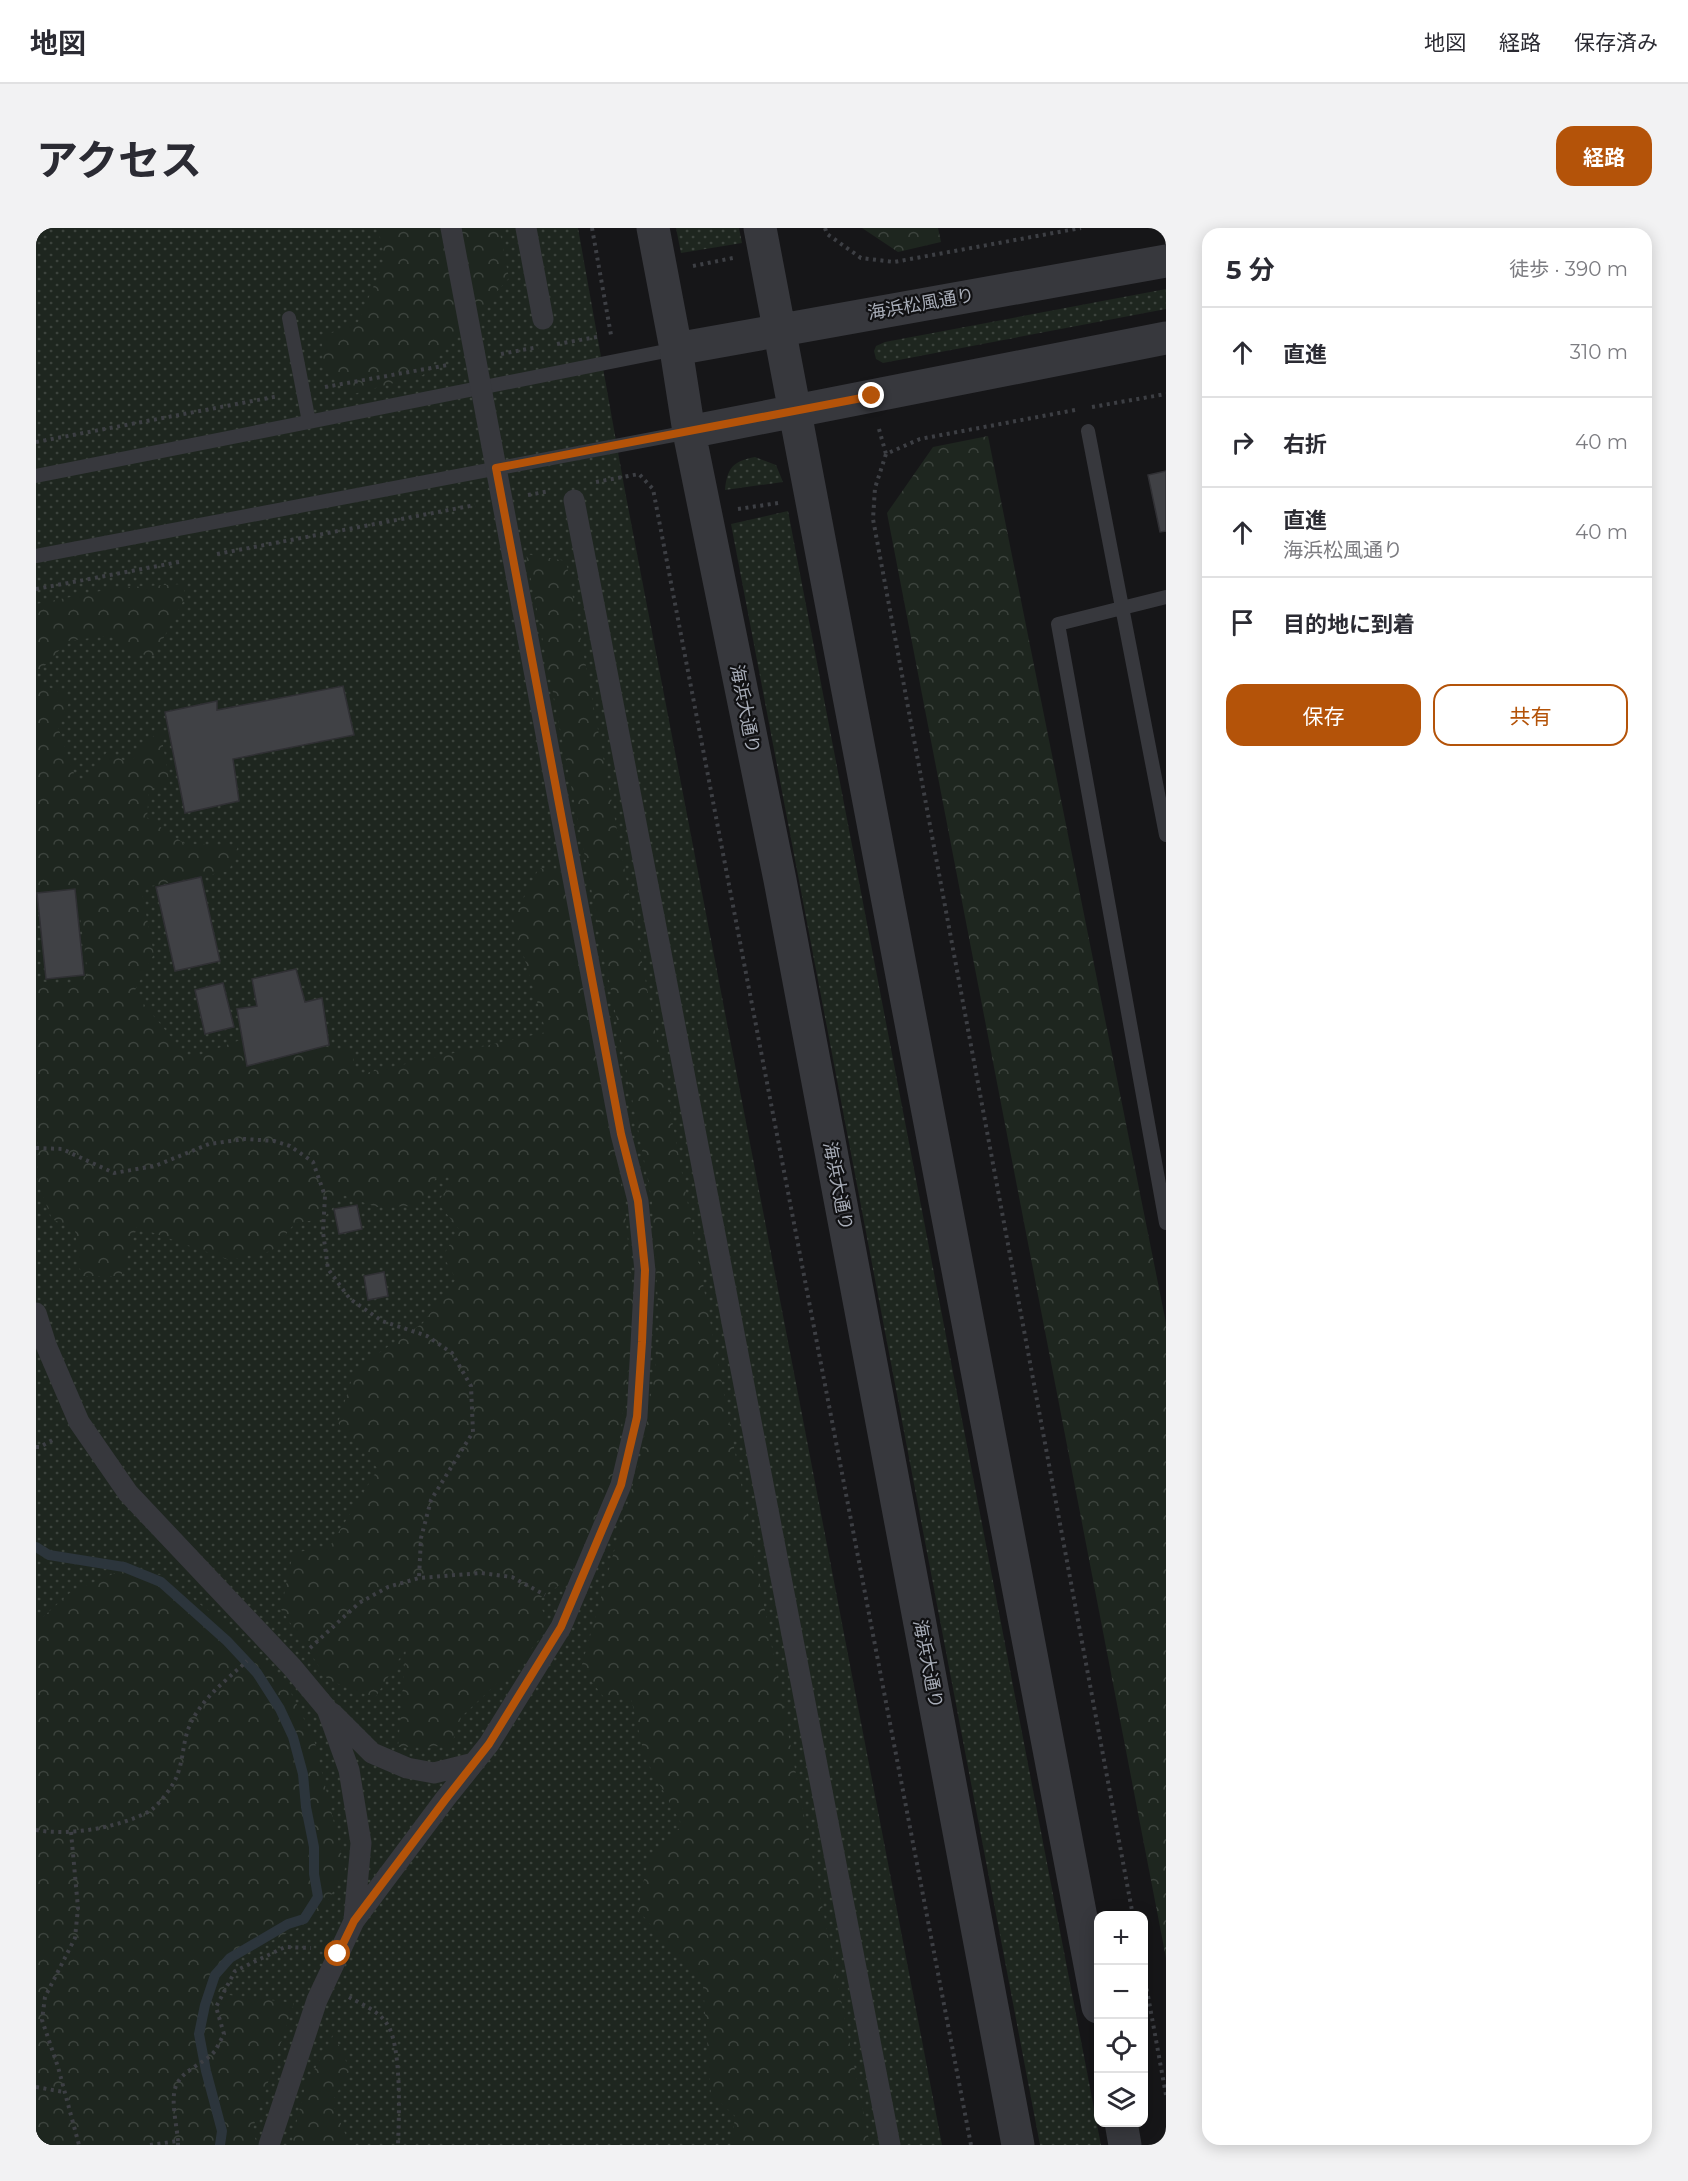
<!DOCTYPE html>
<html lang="ja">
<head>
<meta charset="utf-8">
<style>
  body { margin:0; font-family:Montserrat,"Noto Sans JP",sans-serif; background:#f2f2f3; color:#2b2b33 }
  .controls { position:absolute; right:18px; bottom:18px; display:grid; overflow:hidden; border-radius:12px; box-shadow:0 3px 15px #0003 }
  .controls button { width:54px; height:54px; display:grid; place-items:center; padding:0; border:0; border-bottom:2px solid #e1e1e2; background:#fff; color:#2b2b33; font:30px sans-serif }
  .stop { position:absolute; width:18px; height:18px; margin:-14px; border:4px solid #b45309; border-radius:50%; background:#fff }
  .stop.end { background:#b45309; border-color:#fff; box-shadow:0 2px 6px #0008 }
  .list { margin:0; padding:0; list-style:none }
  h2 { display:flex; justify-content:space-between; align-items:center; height:78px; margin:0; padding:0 24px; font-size:26px }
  h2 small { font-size:20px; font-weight:400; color:#7c7c81 }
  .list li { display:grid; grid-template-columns:39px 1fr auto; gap:18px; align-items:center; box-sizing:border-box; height:90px; padding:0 24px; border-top:2px solid #e1e1e2 }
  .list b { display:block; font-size:22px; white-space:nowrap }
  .list p { margin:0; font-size:20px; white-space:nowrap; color:#7c7c81 }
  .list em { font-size:20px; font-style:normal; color:#7c7c81 }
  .actions { display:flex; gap:12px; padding:18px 24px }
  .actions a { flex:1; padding:14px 0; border:2px solid #b45309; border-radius:18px; text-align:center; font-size:21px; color:#b45309 }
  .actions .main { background:#b45309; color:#fff }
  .icon { flex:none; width:33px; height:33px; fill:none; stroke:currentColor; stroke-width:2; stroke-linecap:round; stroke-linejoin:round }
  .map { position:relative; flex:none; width:1130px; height:1917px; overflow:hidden; border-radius:18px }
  header { display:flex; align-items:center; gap:36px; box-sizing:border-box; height:84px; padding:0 30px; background:#fff; border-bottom:2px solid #e1e1e2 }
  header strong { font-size:28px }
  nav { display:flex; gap:33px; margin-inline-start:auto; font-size:21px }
  .intro { display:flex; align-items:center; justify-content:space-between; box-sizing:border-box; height:144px; padding:0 36px }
  h1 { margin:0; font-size:42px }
  .button { padding:15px 27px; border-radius:18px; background:#b45309; color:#fff; font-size:21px; font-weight:700 }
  main { display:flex; gap:36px; padding:0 36px }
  aside { flex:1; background:#fff; border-radius:18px; box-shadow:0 3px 15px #0003 }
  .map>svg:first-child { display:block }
  .grass { fill:url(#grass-dots) }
  .forest { fill:url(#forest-crowns) }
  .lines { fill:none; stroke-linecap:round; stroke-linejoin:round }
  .stream { stroke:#2c353c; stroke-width:10 }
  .building { fill:#404145; stroke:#303034; stroke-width:1.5 }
  .path { stroke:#3d3f44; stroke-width:4; stroke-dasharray:3 4.5; stroke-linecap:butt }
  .service { stroke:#37383d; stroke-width:14 }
  .pedestrian { stroke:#37383d; stroke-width:21 }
  .tertiary { stroke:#37383d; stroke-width:33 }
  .route { stroke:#b45309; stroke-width:8 }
  .labels { text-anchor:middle; stroke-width:4.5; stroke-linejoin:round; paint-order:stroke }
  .street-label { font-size:18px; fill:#a8adb8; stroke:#111113 }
</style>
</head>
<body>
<header>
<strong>地図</strong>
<nav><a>地図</a><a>経路</a><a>保存済み</a></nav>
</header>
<div class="intro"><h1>アクセス</h1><a class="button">経路</a></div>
<main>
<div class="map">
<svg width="1130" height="1917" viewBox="0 0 1130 1917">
  <defs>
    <pattern id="grass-dots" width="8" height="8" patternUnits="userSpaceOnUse" patternTransform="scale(1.5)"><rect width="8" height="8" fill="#1e261f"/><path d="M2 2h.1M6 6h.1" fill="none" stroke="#3c433d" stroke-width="1.8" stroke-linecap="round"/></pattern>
    <pattern id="forest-crowns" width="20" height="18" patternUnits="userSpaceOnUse" patternTransform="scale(1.5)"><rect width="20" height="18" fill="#1e261f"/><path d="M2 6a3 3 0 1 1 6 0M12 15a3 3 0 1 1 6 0" fill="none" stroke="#3c433d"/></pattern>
  </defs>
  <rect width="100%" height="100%" fill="#161618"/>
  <!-- grass -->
  <path class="grass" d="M0 0H542L589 263 906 1917H0Z
    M640 0H703L706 15 645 25Z
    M1130 61V81L847 135 840 131 838 123 840 118 849 114Z
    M719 229 740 237 747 254 689 262C691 240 697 233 719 229Z
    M752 283 1065 1917H1004L695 296Z"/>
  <!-- forest -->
  <path class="forest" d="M342 0H463L473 50 387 147 314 167 287 141 286 109 322 94 349 32Z
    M826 0H902L905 14 862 24Z
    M952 208 1130 1095V1730L851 285 897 219Z
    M490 326 530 333 763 1562 834 1917H696L699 1888 675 1866 667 1757 602 1682 612 1633 646 1597 609 1530 595 1470 570 1472 545 1440 605 1228 624 1111 616 973Z
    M146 356 150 368 118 428 90 424 78 407 32 413 0 447V376L79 360Z
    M0 453 35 470 22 499 43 560 71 524 93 535 124 501 134 557 113 561 111 590 149 616 202 618 193 643 105 660 118 726 98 764 153 831 223 805 316 824 321 847 510 804 477 691 503 640 529 645 588 973 599 1085 579 1249 533 1351 501 1372 515 1398 481 1437 425 1489 415 1518 362 1519 370 1420 339 1470 292 1452 245 1381 257 1325 294 1318 342 1241 302 1195 319 1141 387 1095 420 1051 407 1028 423 1001 401 974 422 948 400 950 381 978 340 979 307 967 287 991 259 995 236 1023 193 1032 101 999 85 1048H45L39 1002 16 991 2 956 1 753 36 757 52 746 41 668 16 665 0 691Z
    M86 1342 126 1347 200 1404 249 1453 278 1511 309 1641 283 1690 204 1728 185 1766 258 1775 216 1903 222 1917H0V1395L35 1364Z
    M298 1806 314 1842 296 1874 314 1917H255L269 1859Z"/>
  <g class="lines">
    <!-- stream -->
    <path class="stream" d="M0 1319 13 1327 88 1339 125 1354 191 1413 221 1445 244 1481 257 1509 267 1546 270 1579 278 1619V1646L282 1669 268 1691 252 1696 194 1730 179 1747 169 1777 163 1806 170 1843 186 1903 184 1917"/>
  </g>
  <!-- building -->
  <path class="building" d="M1130 243V303L1124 304 1112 247Z
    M307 458 318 507 197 531 203 573 149 585 129 484 181 473V482Z
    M165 649 184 733 139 743 120 659Z
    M39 661 48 747 10 751 1 665Z
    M260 741 269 774 286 770 293 817 211 838 201 781 221 778 216 751Z
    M187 755 198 799 169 806 159 762Z
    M321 977 326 1001 303 1006 298 981Z
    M348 1044 352 1068 332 1072 328 1048Z"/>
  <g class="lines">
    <!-- path -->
    <path class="path" d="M556 0 575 107 572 108
      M789 0 791 6 825 30 858 34 1045 0
      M657 38 697 30
      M521 116 561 109
      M465 126 502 119
      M289 159 412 137
      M1056 179 1130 166
      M1039 182 884 211 850 226 839 260 837 291 1097 1688
      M843 201 850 226
      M0 214 243 168
      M560 254 603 246 617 261 935 1917
      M492 267 514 263
      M702 281 742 275
      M181 326 439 277
      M0 361 143 334
      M0 920 26 921 78 945 119 938 173 916 209 911 238 913 254 918 277 934 289 968 287 1004 292 1041 314 1071 346 1093 391 1108 416 1125 435 1158 437 1204 395 1272 385 1310 383 1350
      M0 1219H4L20 1210
      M274 1420 323 1375 352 1359 383 1350 445 1345 476 1349 509 1367
      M0 1602C33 1608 81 1600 112 1584 122 1579 139 1556 142 1545 149 1525 146 1509 158 1489 171 1466 193 1450 211 1433
      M35 1604 42 1680 39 1710 9 1769 6 1792 22 1839 43 1917
      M1108 1746 1130 1867
      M313 1769C325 1776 343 1783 351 1796 366 1818 363 1888 362 1917
      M0 1859 28 1864
      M142 1913C141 1899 135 1874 139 1861 144 1842 167 1837 179 1823 182 1818 185 1811 188 1806L180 1779 199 1743 249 1719 275 1720
      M114 1917 142 1913V1917"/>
    <!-- service -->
    <path class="service" d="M253 90 273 194
      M1052 203 1130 607
      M0 248 640 121
      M0 328 653 204
      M1130 369 1022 396 1130 995"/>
    <!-- pedestrian -->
    <path class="pedestrian" d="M490 0 507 91
      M538 272 854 1917
      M0 1085 10 1117 43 1194 92 1265 256 1439 291 1481 313 1542 325 1615 318 1692
      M296 1485 336 1525 371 1540 398 1545 438 1535
      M233 1917 281 1772 318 1693 409 1571 453 1516 525 1399 585 1257 601 1189 609 1043 602 973 585 906 415 0"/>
    <!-- tertiary -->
    <path class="tertiary" d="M617 0 640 121 653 204 744 652 982 1917
      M724 0 1062 1779
      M640 121 1130 33
      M653 204 1130 110
      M1085 1894 1089 1917"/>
  </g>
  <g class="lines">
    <!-- route -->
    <path class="route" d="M302 1726 318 1693 409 1572 453 1516 525 1399 585 1257 601 1189 606 1114 609 1042 602 973 585 906 460 240 836 168"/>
  </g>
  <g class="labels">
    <!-- street labels -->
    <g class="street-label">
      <text transform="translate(885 76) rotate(-10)" y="6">海浜松風通り</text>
      <text transform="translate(709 481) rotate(79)" y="6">海浜大通り</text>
      <text transform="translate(802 958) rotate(79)" y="6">海浜大通り</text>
      <text transform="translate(892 1436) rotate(79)" y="6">海浜大通り</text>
    </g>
  </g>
</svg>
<div class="controls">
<button>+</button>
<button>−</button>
<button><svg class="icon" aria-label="locate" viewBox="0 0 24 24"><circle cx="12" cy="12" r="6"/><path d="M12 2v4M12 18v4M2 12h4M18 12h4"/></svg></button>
<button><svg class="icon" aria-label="layers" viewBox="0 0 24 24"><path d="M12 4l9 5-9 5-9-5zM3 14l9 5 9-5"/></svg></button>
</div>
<div class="stop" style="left:302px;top:1726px"></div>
<div class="stop end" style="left:836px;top:168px"></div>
</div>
<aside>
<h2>5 分<small>徒歩 · 390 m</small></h2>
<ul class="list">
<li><svg class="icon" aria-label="ahead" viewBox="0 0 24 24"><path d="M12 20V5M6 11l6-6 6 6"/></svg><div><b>直進</b></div><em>310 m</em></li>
<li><svg class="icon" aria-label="right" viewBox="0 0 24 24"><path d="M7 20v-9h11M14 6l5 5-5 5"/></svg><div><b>右折</b></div><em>40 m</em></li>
<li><svg class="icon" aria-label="ahead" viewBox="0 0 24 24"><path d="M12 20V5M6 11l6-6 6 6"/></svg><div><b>直進</b><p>海浜松風通り</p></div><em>40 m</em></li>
<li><svg class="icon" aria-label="arrive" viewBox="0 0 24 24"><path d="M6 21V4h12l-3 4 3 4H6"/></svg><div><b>目的地に到着</b></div></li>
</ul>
<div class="actions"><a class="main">保存</a><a>共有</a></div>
</aside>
</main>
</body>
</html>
